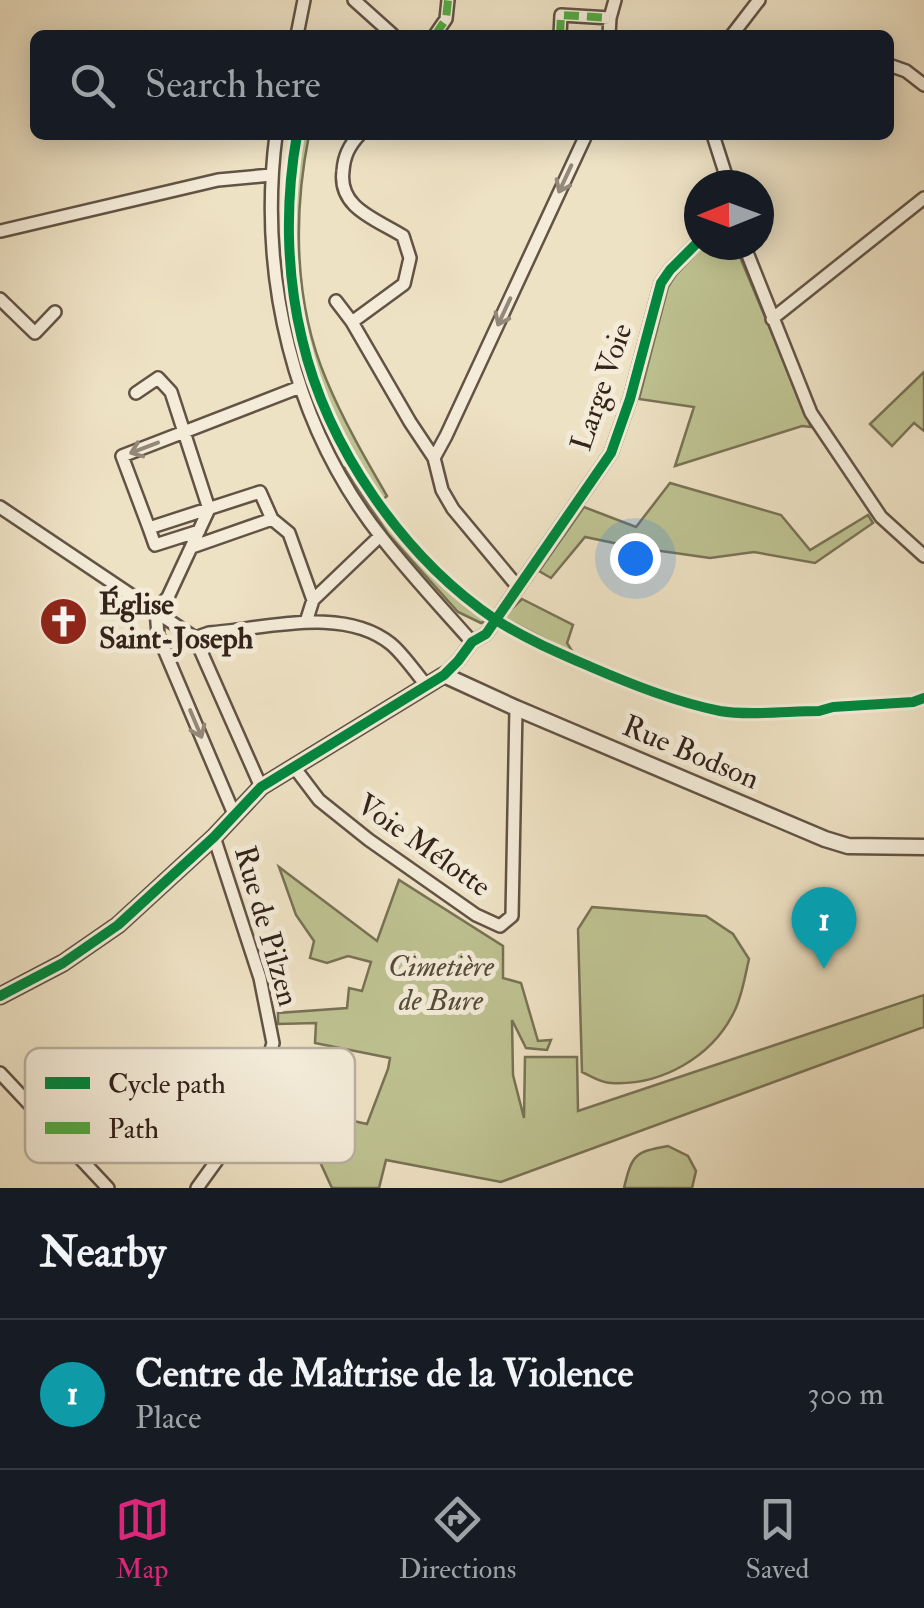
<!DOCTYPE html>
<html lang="en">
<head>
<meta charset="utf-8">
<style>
  body { margin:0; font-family:"IM FELL Double Pica",serif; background:#20242c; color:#f1f3f6 }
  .compass { position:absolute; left:684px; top:170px; width:90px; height:90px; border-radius:50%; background:#171b24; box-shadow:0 5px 25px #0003; rotate:269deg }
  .you { position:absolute; left:635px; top:558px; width:35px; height:35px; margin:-25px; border:8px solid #fff; border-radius:50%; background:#1a73e8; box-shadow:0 0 0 15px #1a73e833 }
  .badge { display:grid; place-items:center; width:65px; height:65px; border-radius:50%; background:#db2777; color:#fff; font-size:32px; font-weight:700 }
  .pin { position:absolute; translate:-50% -82px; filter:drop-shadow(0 2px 5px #0008) }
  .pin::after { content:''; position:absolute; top:52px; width:35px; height:30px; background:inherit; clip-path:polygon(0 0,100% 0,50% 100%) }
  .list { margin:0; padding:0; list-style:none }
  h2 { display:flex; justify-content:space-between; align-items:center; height:130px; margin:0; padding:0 40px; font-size:42px }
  h2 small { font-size:32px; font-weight:400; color:#9ea1a6 }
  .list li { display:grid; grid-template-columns:65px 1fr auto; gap:30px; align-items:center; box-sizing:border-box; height:150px; padding:0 40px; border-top:2px solid #363941 }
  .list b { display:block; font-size:38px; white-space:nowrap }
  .list p { margin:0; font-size:32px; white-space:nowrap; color:#9ea1a6 }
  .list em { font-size:32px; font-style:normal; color:#9ea1a6 }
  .icon { flex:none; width:55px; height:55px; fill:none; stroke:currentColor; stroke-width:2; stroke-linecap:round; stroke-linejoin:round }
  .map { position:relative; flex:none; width:924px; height:1188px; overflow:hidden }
  .search { position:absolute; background:#171b24; box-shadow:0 5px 25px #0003; left:30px; right:30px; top:30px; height:110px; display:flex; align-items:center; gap:25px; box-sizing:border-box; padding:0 35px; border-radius:15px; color:#9ea1a6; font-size:38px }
  .sheet { height:280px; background:#171b24 }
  nav { display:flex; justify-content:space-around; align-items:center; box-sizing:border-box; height:140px; border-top:2px solid #363941; background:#171b24; font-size:28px; color:#9ea1a6 }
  nav a { display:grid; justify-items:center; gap:5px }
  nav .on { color:#db2777 }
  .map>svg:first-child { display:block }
  .green { fill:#bec291; stroke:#787256; stroke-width:2.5 }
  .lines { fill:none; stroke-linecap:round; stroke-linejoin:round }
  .minor-casing { stroke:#625345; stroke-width:16 }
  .tertiary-casing { stroke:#625345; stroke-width:19 }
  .minor { stroke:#f4ecd9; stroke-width:11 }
  .tertiary { stroke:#f4ecd9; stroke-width:14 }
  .quiet { stroke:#54aa43; stroke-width:8; stroke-dasharray:15 8; stroke-linecap:butt }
  .cycleway-casing { stroke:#f4ecd9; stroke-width:16 }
  .cycleway { stroke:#00873e; stroke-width:10 }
  .oneway { stroke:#94887a }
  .labels { text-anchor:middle; stroke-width:10; stroke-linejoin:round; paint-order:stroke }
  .street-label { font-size:30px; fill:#33231b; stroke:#f4ecd9 }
  .poi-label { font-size:30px; font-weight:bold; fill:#33231b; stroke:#f4ecd9; text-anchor:start }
  .park-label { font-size:30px; font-style:italic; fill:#564b38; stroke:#f4ecd9 }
  .key { fill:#f4ecd9; stroke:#bab0a0; stroke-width:2.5 }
  .key-label { font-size:28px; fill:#33231b }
</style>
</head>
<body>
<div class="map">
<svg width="924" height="1188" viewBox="0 0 924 1188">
  <rect width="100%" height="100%" fill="#eee2c4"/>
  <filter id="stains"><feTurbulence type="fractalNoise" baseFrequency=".002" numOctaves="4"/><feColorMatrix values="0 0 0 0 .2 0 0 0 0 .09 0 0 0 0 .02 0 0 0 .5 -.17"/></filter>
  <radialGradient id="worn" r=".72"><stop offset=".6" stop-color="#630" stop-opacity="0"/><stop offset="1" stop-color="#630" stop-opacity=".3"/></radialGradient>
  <!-- green -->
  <path class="green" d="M299 135H309C293 215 294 303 326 379 343 420 365 458 387 496L381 501 343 438 311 360 296 292 290 204Z
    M704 245H735L811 427 802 426 675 466 694 407 639 399 668 287 675 276Z
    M924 372V431L914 423 892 446 870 424Z
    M347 467C385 518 433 586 487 620L481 623 458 612 388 534 344 468Z
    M670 483 781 515 810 550 868 515 873 523 815 563 754 552 710 558 633 547 585 537 551 578 539 571 584 507 636 527Z
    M522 599 573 625 567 643 574 654 503 617Z
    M279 867 377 941 399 880 503 946V978L521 983 538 1041 551 1040 547 1050 526 1048 512 1020 513 1075 524 1118 525 1057H577L578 1111 924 995V1027L501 1182 386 1160 379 1188H332L295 1108 367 1124 388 1069 390 1058 315 1043 316 1023 278 1024V1013L347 1008 349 988 362 991 371 962 348 956 327 963 310 958 314 941 296 915Z
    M592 907 706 916 733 934 749 959C745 976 742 997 734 1012 712 1057 661 1086 611 1083 601 1083 591 1076 582 1072L578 929Z
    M668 1146 688 1156 696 1171 692 1188H624C632 1154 635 1152 668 1146Z"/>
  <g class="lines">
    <defs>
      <path id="minor" d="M354 0 393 35
        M297 35 304 0
        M435 35 446 19 448 0
        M560 35 561 15 610 18
        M609 35 610 18 615 0
        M732 35 759 0
        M889 65 906 71 924 85
        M276 135C258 276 293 426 382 538 410 574 442 608 472 642
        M359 135C349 146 344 156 343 171 338 208 376 219 403 236L410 258 404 284 352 322 410 422 434 458 442 490 453 509 518 587
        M713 135 729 185
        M1 231 218 180 271 175
        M744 245 811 413 881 517 924 556
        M0 299 35 333 55 312
        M336 301 352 322
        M772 319 924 198
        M136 393 158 378 171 392 209 509 168 597 156 610
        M434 458 446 436 586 135
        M0 507 195 638 261 787
        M149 528 122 456 300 387
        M199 531 155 545 149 528 260 492 272 519 289 533 313 600
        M192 547 272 519
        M156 610 158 635 234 814
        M306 622 313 600 380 536
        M195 638 209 633C264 629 343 605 391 644 404 655 415 672 426 685
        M444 675 458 661 472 642 486 634 611 453 630 399 661 283 670 270 699 241
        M294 767 319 800 369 840 476 915 500 926 512 916 516 708
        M0 1073 108 1188
        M197 1188 254 1109 273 1043 260 978 214 837"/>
      <path id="tertiary" d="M0 996 63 963 118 925 214 837 261 787 444 675 516 708 825 839 848 846 924 847"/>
    </defs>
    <!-- minor casing -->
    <use href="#minor" class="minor-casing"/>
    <!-- tertiary casing -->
    <use href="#tertiary" class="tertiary-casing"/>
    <!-- minor -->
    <use href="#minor" class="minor"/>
    <!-- tertiary -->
    <use href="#tertiary" class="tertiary"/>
    <!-- quiet -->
    <path class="quiet" d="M435 35 446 19 448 0
      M560 35 561 15 610 18"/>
    <defs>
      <path id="cycleway" d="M297 135C285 201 286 273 302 339 327 447 404 558 496 620 526 639 559 653 591 667 633 685 676 702 720 711 748 716 790 711 819 711L833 707 913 702 924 698
        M0 996 63 963 118 925 214 837 261 787 444 675 458 661 472 642 486 634 611 453 630 399 661 283 670 270 699 241"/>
    </defs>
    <!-- cycleway casing -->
    <use href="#cycleway" class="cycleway-casing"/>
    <!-- cycleway -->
    <use href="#cycleway" class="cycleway"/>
  </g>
  <!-- one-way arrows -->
  <defs><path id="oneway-shaft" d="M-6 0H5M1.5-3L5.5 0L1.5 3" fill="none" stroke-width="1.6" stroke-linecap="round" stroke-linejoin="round" transform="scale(2.5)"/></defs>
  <g class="oneway">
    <use href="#oneway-shaft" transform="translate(565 179) rotate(115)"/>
    <use href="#oneway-shaft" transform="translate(504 312) rotate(115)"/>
    <use href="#oneway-shaft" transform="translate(144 448) rotate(159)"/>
    <use href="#oneway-shaft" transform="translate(196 724) rotate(67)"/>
  </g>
  <!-- icons -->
  <defs>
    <symbol id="church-disc" viewBox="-11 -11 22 22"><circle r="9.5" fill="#8f2418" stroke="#f4ecd9"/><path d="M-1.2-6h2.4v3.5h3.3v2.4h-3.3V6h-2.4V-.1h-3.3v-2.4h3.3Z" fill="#fff"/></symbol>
  </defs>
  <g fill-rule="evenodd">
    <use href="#church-disc" x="36" y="594" width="55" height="55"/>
  </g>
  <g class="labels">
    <!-- street labels -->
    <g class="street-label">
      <text transform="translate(601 387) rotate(-71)" y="10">Large Voie</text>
      <text transform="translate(691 752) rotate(23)" y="10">Rue Bodson</text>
      <text transform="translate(424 845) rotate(35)" y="10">Voie Mélotte</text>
      <text transform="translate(267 926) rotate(74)" y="10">Rue de Pilzen</text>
    </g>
    <!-- poi labels -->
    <g class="poi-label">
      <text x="99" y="614">Église<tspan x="99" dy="34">Saint-Joseph</tspan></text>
    </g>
    <!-- park labels -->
    <g class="park-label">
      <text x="441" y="976">Cimetière<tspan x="441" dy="34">de Bure</tspan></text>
    </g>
  </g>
  <!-- legend -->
  <rect x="25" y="1048" width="330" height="115" rx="15" class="key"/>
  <rect x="45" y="1077" width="45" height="12" fill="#00873e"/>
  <rect x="45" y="1122" width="45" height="12" fill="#54aa43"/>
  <g class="key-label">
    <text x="108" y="1093">Cycle path</text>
    <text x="108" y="1138">Path</text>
  </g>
  <rect width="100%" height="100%" filter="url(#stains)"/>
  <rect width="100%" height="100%" fill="url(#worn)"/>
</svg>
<svg class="compass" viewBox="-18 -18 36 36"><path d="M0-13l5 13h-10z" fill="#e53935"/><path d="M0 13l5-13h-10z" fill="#9ea1a6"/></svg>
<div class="you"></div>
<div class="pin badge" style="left:824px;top:969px;background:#0f9aa8">1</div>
<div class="search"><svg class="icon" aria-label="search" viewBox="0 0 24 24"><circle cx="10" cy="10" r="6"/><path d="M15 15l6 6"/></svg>Search here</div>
</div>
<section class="sheet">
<h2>Nearby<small></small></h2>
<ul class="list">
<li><span class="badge" style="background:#0f9aa8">1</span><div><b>Centre de Maîtrise de la Violence</b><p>Place</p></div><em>300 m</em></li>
</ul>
</section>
<nav>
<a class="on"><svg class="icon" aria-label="map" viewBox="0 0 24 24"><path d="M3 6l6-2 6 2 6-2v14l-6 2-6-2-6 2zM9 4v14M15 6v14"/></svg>Map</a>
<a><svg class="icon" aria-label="directions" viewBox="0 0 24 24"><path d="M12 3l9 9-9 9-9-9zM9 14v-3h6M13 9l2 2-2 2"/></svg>Directions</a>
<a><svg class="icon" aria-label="saved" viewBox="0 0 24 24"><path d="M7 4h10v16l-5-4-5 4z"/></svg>Saved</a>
</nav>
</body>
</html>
